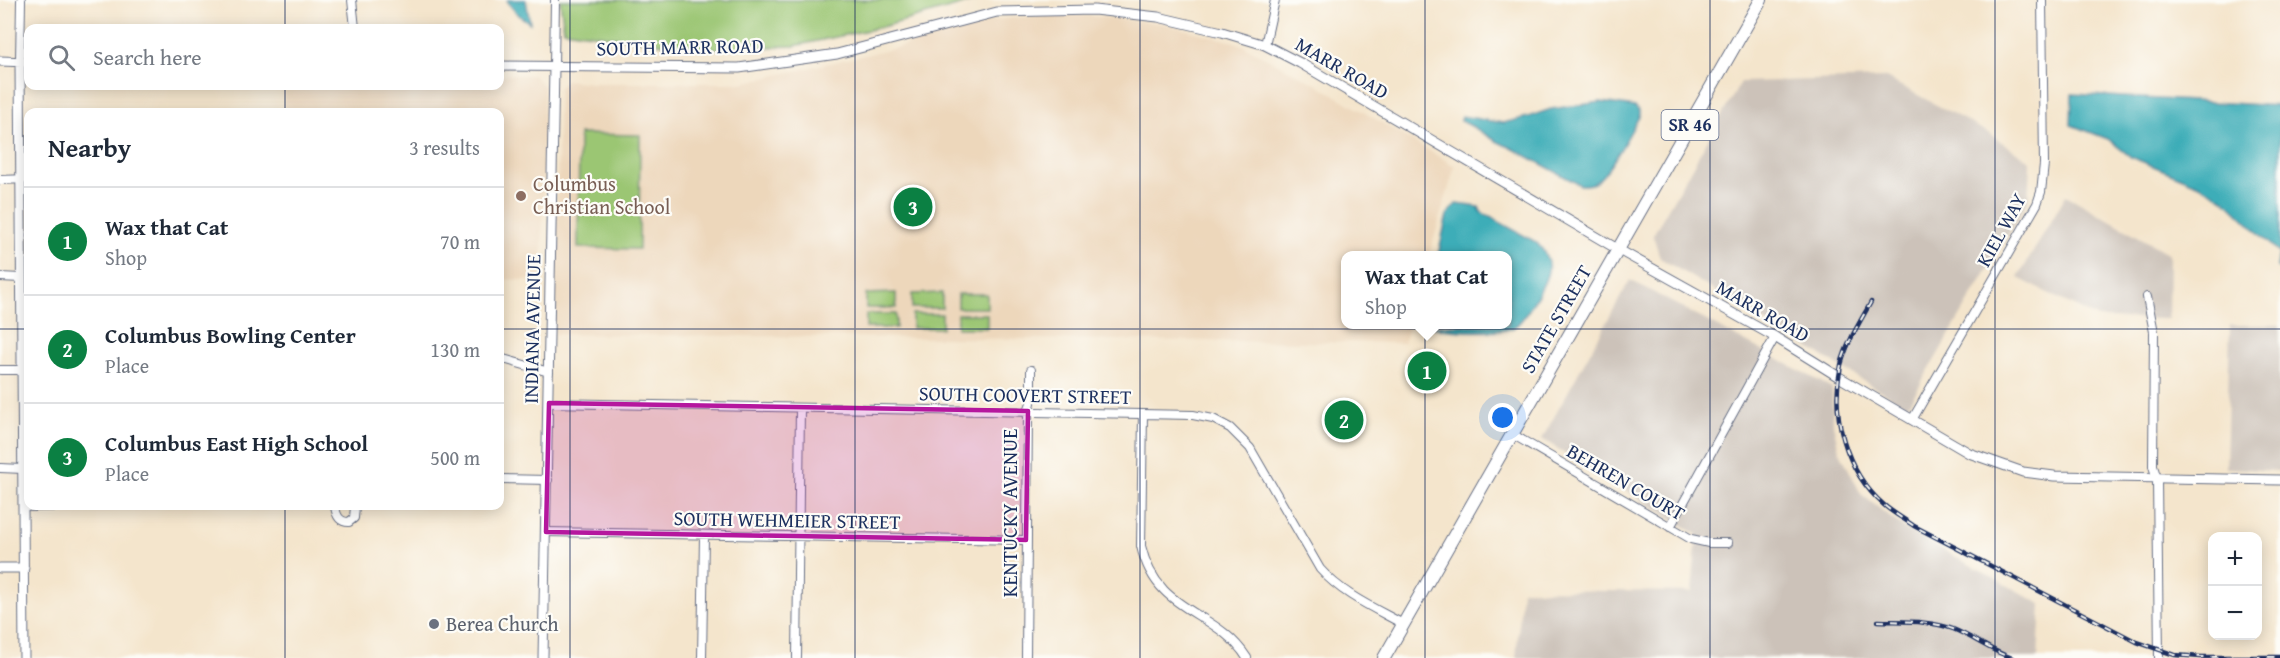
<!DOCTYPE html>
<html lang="en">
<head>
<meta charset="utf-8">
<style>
  body { margin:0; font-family:"Gentium Book Plus",serif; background:#f6f6f7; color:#1f2937 }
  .controls { position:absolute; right:18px; bottom:18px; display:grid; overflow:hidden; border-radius:12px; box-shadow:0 3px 15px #0003 }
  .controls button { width:54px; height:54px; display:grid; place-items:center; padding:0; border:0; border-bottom:2px solid #e0e1e3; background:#fff; color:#1f2937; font:30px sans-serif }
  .you { position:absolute; left:1503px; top:418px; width:21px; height:21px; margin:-15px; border:4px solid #fff; border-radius:50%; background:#1a73e8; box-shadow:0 0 0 9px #1a73e833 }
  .badge { display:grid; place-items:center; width:39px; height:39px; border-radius:50%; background:#0b8043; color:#fff; font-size:20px; font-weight:700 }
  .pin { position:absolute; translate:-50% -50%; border:3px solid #fff; box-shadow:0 2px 6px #0006 }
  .popup { position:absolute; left:1341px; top:251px; width:171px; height:78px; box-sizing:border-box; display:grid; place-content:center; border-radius:12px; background:#fff; filter:drop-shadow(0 2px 4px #0005); font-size:20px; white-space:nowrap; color:#747a83 }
  .popup b { font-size:22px; color:#1f2937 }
  .popup::after { content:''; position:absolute; left:50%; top:100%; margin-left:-12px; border:12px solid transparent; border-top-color:#fff }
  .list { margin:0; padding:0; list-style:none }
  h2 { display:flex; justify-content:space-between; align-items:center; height:78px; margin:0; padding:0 24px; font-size:26px }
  h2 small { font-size:20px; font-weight:400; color:#747a83 }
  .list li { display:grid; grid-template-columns:39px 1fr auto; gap:18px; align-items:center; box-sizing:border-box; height:108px; padding:0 24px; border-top:2px solid #e0e1e3 }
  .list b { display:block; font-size:22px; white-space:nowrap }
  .list p { margin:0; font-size:20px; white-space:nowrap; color:#747a83 }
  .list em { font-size:20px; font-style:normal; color:#747a83 }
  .icon { flex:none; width:33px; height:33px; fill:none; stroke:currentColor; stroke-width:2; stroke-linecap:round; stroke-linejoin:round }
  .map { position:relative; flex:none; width:2280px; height:658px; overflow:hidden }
  .search { position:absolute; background:#fff; box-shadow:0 3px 15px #0003; left:24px; top:24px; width:480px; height:66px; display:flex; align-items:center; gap:15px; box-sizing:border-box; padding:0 21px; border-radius:12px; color:#747a83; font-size:22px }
  .panel { position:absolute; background:#fff; box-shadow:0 3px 15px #0003; left:24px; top:108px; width:480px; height:402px; border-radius:12px }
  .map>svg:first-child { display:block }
  .built { fill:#edd7bb }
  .industrial { fill:#ccc2b9 }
  .green { fill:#9bc673; stroke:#5b7a68; stroke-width:1.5 }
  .water { fill:#3dadb8; stroke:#2c6e8b; stroke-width:1.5 }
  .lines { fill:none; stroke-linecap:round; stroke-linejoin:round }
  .minor-casing { stroke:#676f84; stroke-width:10 }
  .tertiary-casing { stroke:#676f84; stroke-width:11 }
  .trunk-casing { stroke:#676f84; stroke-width:14 }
  .minor { stroke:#fff; stroke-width:8 }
  .tertiary { stroke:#fff; stroke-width:9 }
  .trunk { stroke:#fff; stroke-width:12 }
  .rail-casing { stroke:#1b2f5e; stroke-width:4.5 }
  .rail { stroke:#fdfcf7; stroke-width:2; stroke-dasharray:7; stroke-linecap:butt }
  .marked { fill:#b5179e; fill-opacity:0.2; stroke:#b5179e; stroke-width:4.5; stroke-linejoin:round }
  .grid { fill:none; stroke:#1b2f5e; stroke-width:1.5; stroke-opacity:0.55 }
  .education-dot { fill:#8d6e63; stroke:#fdfcf7; stroke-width:2 }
  .worship-dot { fill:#6b7280; stroke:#fdfcf7; stroke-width:2 }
  .labels { text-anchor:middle; stroke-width:4.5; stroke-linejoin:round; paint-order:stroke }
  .shield { fill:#fdfcf7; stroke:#5f6c8c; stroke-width:1.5 }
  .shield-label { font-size:18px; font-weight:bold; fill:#1b2f5e }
  .street-label { font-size:20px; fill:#1b2f5e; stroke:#fdfcf7 }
  .education-label { font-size:20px; fill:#785e54; stroke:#fdfcf7; text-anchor:start }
  .worship-label { font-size:20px; fill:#5b616d; stroke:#fdfcf7; text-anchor:start }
</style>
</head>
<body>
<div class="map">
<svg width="2280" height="658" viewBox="0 0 2280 658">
  <rect width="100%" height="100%" fill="#fdfcf7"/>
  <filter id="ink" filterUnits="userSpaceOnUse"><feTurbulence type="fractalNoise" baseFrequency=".0167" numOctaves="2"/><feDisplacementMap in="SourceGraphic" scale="12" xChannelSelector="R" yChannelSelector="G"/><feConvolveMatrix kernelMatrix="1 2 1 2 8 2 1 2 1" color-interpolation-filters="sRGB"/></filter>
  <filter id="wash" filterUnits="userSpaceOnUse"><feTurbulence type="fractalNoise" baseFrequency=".008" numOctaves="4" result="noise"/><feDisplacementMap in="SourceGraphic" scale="24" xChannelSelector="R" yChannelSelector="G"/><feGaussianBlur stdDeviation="1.35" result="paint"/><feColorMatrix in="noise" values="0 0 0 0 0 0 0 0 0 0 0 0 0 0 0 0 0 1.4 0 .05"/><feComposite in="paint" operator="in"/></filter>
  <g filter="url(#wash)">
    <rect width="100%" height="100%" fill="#f4e5cc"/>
    <!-- built -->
    <path class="built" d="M1081 15 1161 23 1238 43 1316 84 1455 166 1429 255 1346 256V324L1409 325 1404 343 555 334 559 88 566 80 591 83H742L896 48 974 23 1019 17Z
      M500 75H533L544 86 542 281 500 279V112H283L284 86H500Z"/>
    <!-- industrial -->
    <path class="industrial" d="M1886 78 1985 131 2030 161 2028 201 1907 407 1660 258 1653 235 1741 82Z
      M2066 195 2169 254 2168 319 2098 318 2018 278Z
      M1630 280 1832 388 1833 425 1839 450 1861 494 1905 529 2041 604 2038 658H1516L1522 590 1692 592 1697 534 1542 439Z
      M2230 325H2280V471L2226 468Z"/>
    <!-- green -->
    <path class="green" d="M560 0H978L882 27 794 46 701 49 564 30Z
      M579 134 640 135 639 249 578 248Z
      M896 293V308H866V294Z
      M942 293V308H912V294Z
      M958 294H987V308H958Z
      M866 314H896V328H866Z
      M912 314H942V328H912Z
      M957 314H987V328H957Z"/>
    <!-- water -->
    <path class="water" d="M507 0H526L530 23C522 18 511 9 507 0Z
      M2072 94 2280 106V270L2277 267 2279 253 2224 199 2200 185 2131 157 2108 139 2071 125Z
      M1601 102 1635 107 1639 111V117C1630 132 1608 176 1594 183 1590 185 1585 185 1580 185L1510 147C1491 141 1479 128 1461 121L1462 116 1503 123 1528 117 1551 109Z
      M1456 204 1479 207 1481 212 1536 242C1544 250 1550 260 1548 271 1546 283 1523 324 1512 328 1495 334 1446 331 1429 326L1508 324V256L1438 255 1447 215Z"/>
  </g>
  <g filter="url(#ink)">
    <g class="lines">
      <defs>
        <path id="minor" d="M352 0 355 28
          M1265 45 1275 0
          M20 62 21 0
          M554 67 555 0
          M0 180 28 179
          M0 277 21 278
          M2147 297 2154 332 2153 466 2157 479 2159 658
          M500 358 549 372
          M0 370H22
          M549 403 1193 415 1213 419 1230 428 1250 448 1320 569C1342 594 1374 608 1403 624
          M1143 414 1141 546C1157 615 1215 608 1247 658
          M1912 420 2037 204 2041 192 2044 164 2042 0
          M1512 434 1691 539 1709 543H1728
          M0 468 23 469
          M500 479 548 480
          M335 506C336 515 339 522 349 522L354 518 355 506
          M23 507 72 506
          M1670 527 1775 337
          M546 532 1026 540
          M702 658 704 536
          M797 658 800 408
          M1026 658 1028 411 1031 403V370"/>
        <path id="tertiary" d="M0 61 28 62
          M20 62 24 658
          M500 66 739 68 837 54 997 12 1094 10 1158 17 1222 32 1265 45 1300 63 1619 250 1775 337 1839 377 1969 453 2023 472 2054 476 2280 480
          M0 568H24
          M543 658 554 67"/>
        <path id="trunk" d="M1384 658 1761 0"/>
      </defs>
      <!-- minor casing -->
      <use href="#minor" class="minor-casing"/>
      <!-- tertiary casing -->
      <use href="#tertiary" class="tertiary-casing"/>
      <!-- trunk casing -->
      <use href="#trunk" class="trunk-casing"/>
      <!-- minor -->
      <use href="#minor" class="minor"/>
      <!-- tertiary -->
      <use href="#tertiary" class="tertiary"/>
      <!-- trunk -->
      <use href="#trunk" class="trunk"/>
      <defs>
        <path id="rail" d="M1871 302C1860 322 1847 342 1841 365 1830 414 1845 471 1884 505 1893 513 1904 519 1914 526L2137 642 2175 655 2201 657H2280
          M1878 621C1903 622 1929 620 1953 629 1973 637 1991 651 2012 658"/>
      </defs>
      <!-- rail casing -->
      <use href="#rail" class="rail-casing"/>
      <!-- rail -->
      <use href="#rail" class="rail"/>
    </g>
  </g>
  <!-- marked area -->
  <path class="marked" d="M549 403 1028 411 1026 540 546 532Z"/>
  <!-- grid -->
  <path class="grid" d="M285 0V28M570 0V658M855 0V658M1140 0V658M1425 0V658M1710 0V658M1995 0V658M285 86V112M0 329H28M500 329H2280M285 506V658"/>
  <!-- markers -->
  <circle class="education-dot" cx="521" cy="196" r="6"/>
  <circle class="worship-dot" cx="434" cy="624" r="6"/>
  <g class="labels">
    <!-- shield labels -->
    <rect class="shield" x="1661.5" y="110" width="57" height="30" rx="4.5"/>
    <g class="shield-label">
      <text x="1690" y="131">SR 46</text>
    </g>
    <!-- street labels -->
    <g class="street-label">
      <text transform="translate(680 47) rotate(-1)" y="7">SOUTH MARR ROAD</text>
      <text transform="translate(1342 68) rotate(30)" y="7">MARR ROAD</text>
      <text transform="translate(2001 230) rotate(-61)" y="7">KIEL WAY</text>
      <text transform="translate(1763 311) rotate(30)" y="7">MARR ROAD</text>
      <text transform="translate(1556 319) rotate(-60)" y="7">STATE STREET</text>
      <text transform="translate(532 329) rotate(-89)" y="7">INDIANA AVENUE</text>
      <text transform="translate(1025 395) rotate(1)" y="7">SOUTH COOVERT STREET</text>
      <text transform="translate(1626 482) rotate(30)" y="7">BEHREN COURT</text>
      <text transform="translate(1010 513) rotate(-90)" y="7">KENTUCKY AVENUE</text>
      <text transform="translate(787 520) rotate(1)" y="7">SOUTH WEHMEIER STREET</text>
    </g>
    <!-- education labels -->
    <g class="education-label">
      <text x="533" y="191">Columbus<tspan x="533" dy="23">Christian School</tspan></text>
    </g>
    <!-- worship labels -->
    <g class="worship-label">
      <text x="446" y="631">Berea Church</text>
    </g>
  </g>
</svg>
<div class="controls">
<button>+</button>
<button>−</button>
</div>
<div class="you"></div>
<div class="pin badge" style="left:1427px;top:371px">1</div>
<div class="popup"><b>Wax that Cat</b>Shop</div>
<div class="pin badge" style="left:1344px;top:420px">2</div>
<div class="pin badge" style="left:913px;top:207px">3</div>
<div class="search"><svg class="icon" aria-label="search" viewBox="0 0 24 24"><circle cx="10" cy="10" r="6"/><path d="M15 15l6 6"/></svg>Search here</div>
<section class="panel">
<h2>Nearby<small>3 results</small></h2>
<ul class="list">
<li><span class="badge">1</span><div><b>Wax that Cat</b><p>Shop</p></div><em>70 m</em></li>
<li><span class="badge">2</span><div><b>Columbus Bowling Center</b><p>Place</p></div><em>130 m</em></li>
<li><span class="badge">3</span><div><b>Columbus East High School</b><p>Place</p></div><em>500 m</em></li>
</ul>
</section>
</div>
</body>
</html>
